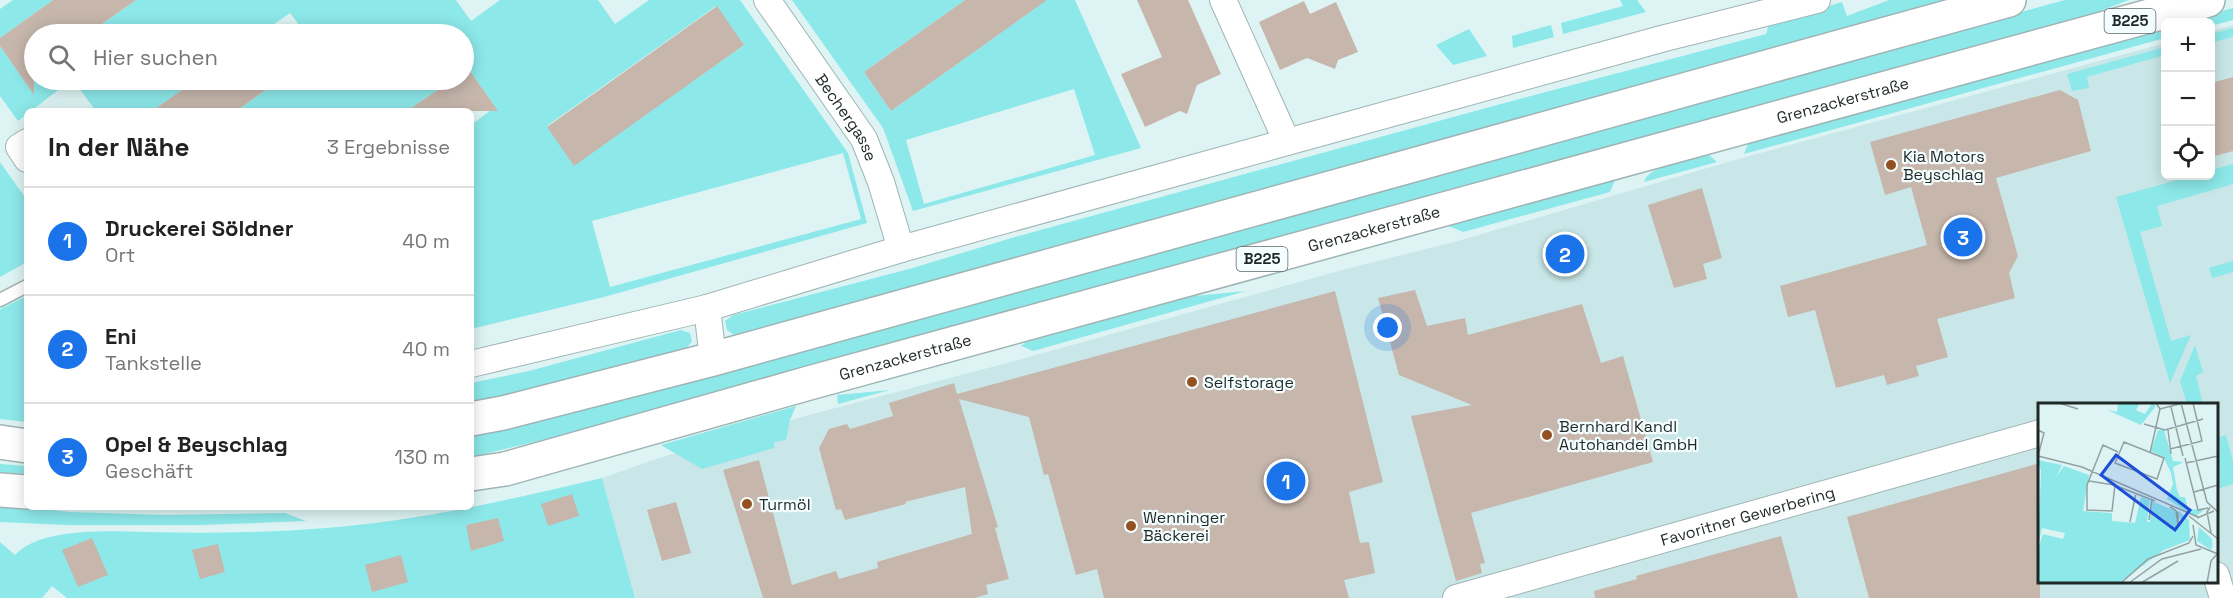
<!DOCTYPE html>
<html lang="de">
<head>
<meta charset="utf-8">
<style>
  body { margin:0; font-family:"Space Grotesk",sans-serif; background:#f6f6f6; color:#222 }
  .controls { position:absolute; right:18px; top:18px; display:grid; overflow:hidden; border-radius:9px; box-shadow:0 3px 15px #0003 }
  .controls button { width:54px; height:54px; display:grid; place-items:center; padding:0; border:0; border-bottom:2px solid #e0e0e0; background:#fff; color:#222; font:30px sans-serif }
  .you { position:absolute; left:1388px; top:328px; width:21px; height:21px; margin:-15px; border:4px solid #fff; border-radius:50%; background:#1a73e8; box-shadow:0 0 0 9px #1a73e833 }
  .badge { display:grid; place-items:center; width:39px; height:39px; border-radius:50%; background:#1a73e8; color:#fff; font-size:20px; font-weight:700 }
  .pin { position:absolute; translate:-50% -50%; border:3px solid #fff; box-shadow:0 2px 6px #0006 }
  .list { margin:0; padding:0; list-style:none }
  h2 { display:flex; justify-content:space-between; align-items:center; height:78px; margin:0; padding:0 24px; font-size:26px }
  h2 small { font-size:20px; font-weight:400; color:#767676 }
  .list li { display:grid; grid-template-columns:39px 1fr auto; gap:18px; align-items:center; box-sizing:border-box; height:108px; padding:0 24px; border-top:2px solid #e0e0e0 }
  .list b { display:block; font-size:22px; white-space:nowrap }
  .list p { margin:0; font-size:20px; white-space:nowrap; color:#767676 }
  .list em { font-size:20px; font-style:normal; color:#767676 }
  .icon { flex:none; width:33px; height:33px; fill:none; stroke:currentColor; stroke-width:2; stroke-linecap:round; stroke-linejoin:round }
  .map { position:relative; flex:none; width:2233px; height:598px; overflow:hidden }
  .search { position:absolute; background:#fff; box-shadow:0 3px 15px #0003; left:24px; top:24px; width:450px; height:66px; display:flex; align-items:center; gap:15px; box-sizing:border-box; padding:0 21px; border-radius:33px; color:#767676; font-size:22px }
  .panel { position:absolute; background:#fff; box-shadow:0 3px 15px #0003; left:24px; top:108px; width:450px; height:402px; border-radius:9px }
  .map>svg:first-child { display:block }
  .built { fill:#c9e7e8; fill-rule:evenodd }
  .green { fill:#8de8e9; fill-rule:evenodd }
  .building { fill:#c6b6ac }
  .lines { fill:none; stroke-linecap:round; stroke-linejoin:round }
  .service-casing { stroke:#9fb4b4; stroke-width:15 }
  .minor-casing { stroke:#9fb4b4; stroke-width:28 }
  .primary-casing { stroke:#9fb4b4; stroke-width:36 }
  .service { stroke:#fff; stroke-width:12 }
  .minor { stroke:#fff; stroke-width:26 }
  .primary { stroke:#fff; stroke-width:33 }
  .poi-dot { fill:#935021; stroke:#f5fefe; stroke-width:2 }
  .labels { text-anchor:middle; stroke-width:4.5; stroke-linejoin:round; paint-order:stroke }
  .shield { fill:#f5fefe; stroke:#5f6868; stroke-width:1.5 }
  .shield-label { font-size:15px; font-weight:bold; fill:#1f2727 }
  .street-label { font-size:16px; fill:#1f2727; stroke:#f5fefe }
  .poi-label { font-size:16px; fill:#1f2727; stroke:#f5fefe; text-anchor:start }
  .inset-road { fill:none; stroke:#92a2a2; stroke-width:1.5 }
  .view { fill:#1d4ed8; fill-opacity:0.15; stroke:#1d4ed8; stroke-width:3 }
  .inset-edge { fill:none; stroke:#1f2727; stroke-width:3 }
</style>
</head>
<body>
<div class="map">
<svg width="2233" height="598" viewBox="0 0 2233 598">
  <rect width="100%" height="100%" fill="#def4f4"/>
  <!-- built -->
  <path class="built" d="M2233 25V598H635L602 478 659 458 805 416 1007 363 1346 269 1458 241 1731 161 2165 43 2166 176H2210L2211 31ZM2040 404H2216V582H2040Z"/>
  <!-- green -->
  <path class="green" d="M13 0H53L0 38V9Z
    M136 0H456L471 21 500 0H598L615 24 649 0H740L848 153 867 223 604 297 471 329V125L495 107 468 68 464 71V34H306L290 13 260 34H88ZM716 6 744 45 574 165 547 126ZM843 153 861 219 610 287 592 221Z
    M792 0H965L864 72 891 111 1037 7 1033 0H1075L1141 148 913 211 883 128ZM1074 89 1095 155 924 204 906 140Z
    M1620 0H1637L1646 12 1563 34 1561 23 1623 6Z
    M1889 0H1944L734 335 727 330 725 321 733 315 909 269 1015 237 1497 105 1766 34 1769 24 1842 2 1847 16Z
    M2065 0H2129L2095 13 597 427 471 457V435L1014 290Z
    M2233 8V20L2211 26 2210 22H2180Z
    M1551 25 1554 37 1513 48 1512 36Z
    M2165 27V38L1744 154 1749 141Z
    M2233 28V37L2211 43V34Z
    M1469 29 1487 56 1453 65 1436 45Z
    M0 46 24 80 34 73V80H71L31 111H27V114L18 121 0 96Z
    M2165 47V55L2087 77 2089 88 2072 91 2067 74Z
    M73 80H196L152 111H96Z
    M280 80H452L407 111H236Z
    M1708 154 1717 162 1644 182C1649 165 1692 158 1708 154Z
    M0 162 27 200V262L0 277Z
    M2233 164V184L2157 206 2162 226 2140 232 2171 341 2191 335 2170 383 2116 197 2192 176H2210L2211 170Z
    M1615 180 1610 192 1463 232 1446 225Z
    M2233 261V272L2212 278 2209 268Z
    M1246 291 1033 351 1021 346 1026 342 1194 296Z
    M27 296V422L0 419V309Z
    M681 330 690 333 692 341 686 349 535 389 471 403V383L529 371Z
    M2195 345 2203 372 2196 376 2203 404H2187L2180 381Z
    M890 390 838 404 837 395Z
    M796 406 790 420 786 440 774 442V448L702 469 661 445Z
    M2226 435 2233 461V484L2217 489V438Z
    M0 464 27 466V474L0 472Z
    M602 478 635 598H67L52 586 42 598H0V542L15 555C40 527 112 531 147 532 230 534 314 532 397 520 466 510 534 494 602 478Z
    M0 504 70 512 164 515 285 513 306 521 202 525H67L0 522Z"/>
  <!-- building -->
  <path class="building" d="M53 0H136L88 34H34V95L0 46V38Z
    M965 0H1047L891 111 864 72Z
    M1137 0H1188L1221 74 1197 85 1187 114 1180 111 1145 127 1121 74 1162 57Z
    M1304 1 1310 14 1336 2 1358 52 1338 60 1335 69 1307 58 1280 70 1259 22Z
    M717 6 744 45 574 166 547 127Z
    M468 68 498 111H407L452 80H464V71Z
    M2233 77V151L2211 157V83Z
    M196 80H280L236 111H152Z
    M2060 90 2078 100 2091 151 1996 178 2018 256 2009 273 2015 298 1937 319 1948 357 1916 366 1919 376 1887 385 1884 375 1836 388 1815 310 1788 317 1780 286 1927 245 1911 187 1885 195 1870 142Z
    M1702 188 1722 258 1703 264 1707 279 1674 288 1648 205Z
    M1415 290 1427 326 1465 318 1468 335 1582 304 1601 363 1623 356 1653 462 1471 513 1485 563 1480 564 1482 573 1456 581 1411 416 1472 405 1399 375 1378 298Z
    M1335 291 1383 482 1349 492 1360 543 1369 542 1375 573 1344 580 1349 598H1104L1097 569 1076 575 1048 474 1044 475 1029 417 959 399 998 527 995 528 1009 579 986 585 988 594 975 598H763L723 470 759 460 792 585 836 571 839 579 878 568 877 562 972 534 965 487 905 502 906 504 845 520 841 509 836 510 819 448 829 429 847 424 850 429 893 416 889 403 954 383 957 394Z
    M2040 463V598H1869L1847 517Z
    M572 494 579 516 548 526 541 504Z
    M676 502 691 553 662 561 647 510Z
    M498 518 504 541 471 551 466 525Z
    M1781 536 1798 598H1595L1594 591 1637 579 1636 576Z
    M92 538 108 575 78 587 62 550Z
    M218 544 225 572 200 579 192 550Z
    M401 555 408 582 372 592 365 565Z"/>
  <g class="lines">
    <defs>
      <path id="service" d="M0 300 27 286"/>
      <g id="minor">
        <path id="s1" d="M767 0 864 139 881 182 901 249"/>
        <path d="M1223 0 1287 142"/>
        <path d="M27 142 19 147 27 159"/>
        <path d="M707 308 713 359"/>
        <path d="M471 364 707 308 901 249 1287 142 1665 38 1817 0"/>
        <path d="M2216 575 2223 598"/>
        <path id="s2" d="M1456 598 2040 433"/>
      </g>
      <g id="primary">
        <path d="M471 419 503 413 713 359 2009 0"/>
        <path d="M0 442 27 446"/>
        <path id="s3" d="M471 474 505 469 809 383 2208 0"/>
        <path d="M0 490 27 492"/>
      </g>
    </defs>
    <!-- service casing -->
    <use href="#service" class="service-casing"/>
    <!-- minor casing -->
    <use href="#minor" class="minor-casing"/>
    <!-- primary casing -->
    <use href="#primary" class="primary-casing"/>
    <!-- service -->
    <use href="#service" class="service"/>
    <!-- minor -->
    <use href="#minor" class="minor"/>
    <!-- primary -->
    <use href="#primary" class="primary"/>
  </g>
  <!-- markers -->
  <g class="poi-dot">
    <circle cx="1891" cy="165" r="6"/>
    <circle cx="1192" cy="382" r="6"/>
    <circle cx="1547" cy="435" r="6"/>
    <circle cx="747" cy="504" r="6"/>
    <circle cx="1131" cy="526" r="6"/>
  </g>
  <g class="labels">
    <!-- shield labels -->
    <g class="shield">
      <rect x="2104.5" y="9" width="51" height="24" rx="4.5"/>
      <rect x="1236.5" y="247" width="51" height="24" rx="4.5"/>
    </g>
    <g class="shield-label">
      <text x="2130" y="26">B225</text>
      <text x="1262" y="264">B225</text>
    </g>
    <!-- street labels -->
    <g class="street-label">
      <text dy="6" stroke="none"><textPath href="#s3" startOffset="1422">Grenzackerstraße</textPath></text>
      <text dy="6" stroke="none"><textPath href="#s1" startOffset="142">Bechergasse</textPath></text>
      <text dy="6" stroke="none"><textPath href="#s3" startOffset="936">Grenzackerstraße</textPath></text>
      <text dy="6" stroke="none"><textPath href="#s3" startOffset="450">Grenzackerstraße</textPath></text>
      <text dy="6" stroke="none"><textPath href="#s2" startOffset="303">Favoritner Gewerbering</textPath></text>
    </g>
    <!-- poi labels -->
    <g class="poi-label">
      <text x="1903" y="162">Kia Motors<tspan x="1903" dy="18">Beyschlag</tspan></text>
      <text x="1204" y="388">Selfstorage</text>
      <text x="1559" y="432">Bernhard Kandl<tspan x="1559" dy="18">Autohandel GmbH</tspan></text>
      <text x="759" y="510">Turmöl</text>
      <text x="1143" y="523">Wenninger<tspan x="1143" dy="18">Bäckerei</tspan></text>
    </g>
  </g>
  <!-- overview -->
  <g transform="translate(2038 403)">
    <rect width="180" height="180" fill="#def4f4"/>
    <path d="M80 0H102L98 7 107 11 114 0 118 3 103 22 69 7 79 9ZM120 27H126L135 58 146 59 135 64 139 87 142 94H147L150 106 166 107 157 114 129 96 135 81 133 70 126 55 113 48ZM0 57 24 62 18 74 26 63 51 72 45 108 74 110V118L97 120 103 94 112 97 109 119H112L114 98 137 108 140 127 141 118 148 117 141 116 140 107 151 117 152 137 126 147 81 180H0V146L5 131 25 136 27 130 4 125 0 144 3 68ZM161 124 174 136 175 148 174 142 173 147 159 138Z" fill="#8de8e9"/>
    <path class="inset-road" d="M21 0 40 6M143 0 169 99 180 109M133 4 145 53M122 6 145 0M106 21 127 27 165 16M0 27 6 30 0 53M130 27 133 51M86 39 126 55 119 76 77 60ZM132 46 164 38 155 0M112 50 122 6 118 0M0 53 44 64 160 114M147 55 160 107 170 105M148 60 180 53M51 78 76 82 117 98M77 82 74 108 49 107V82L65 42 80 49M156 89 180 82M132 104 137 107 140 110V122L138 109M172 104 169 109 173 130M151 113 180 136M159 115 176 108M111 117 114 96M92 119 98 90M155 122 158 142 180 151M83 180 110 156 151 140 155 133M91 180 124 156 163 146M103 180 140 158M169 180 173 158 179 151"/>
    <path class="view" d="M78 52 152 107 137 127 63 72Z"/>
    <rect width="180" height="180" class="inset-edge"/>
  </g>
</svg>
<div class="controls">
<button>+</button>
<button>−</button>
<button><svg class="icon" aria-label="locate" viewBox="0 0 24 24"><circle cx="12" cy="12" r="6"/><path d="M12 2v4M12 18v4M2 12h4M18 12h4"/></svg></button>
</div>
<div class="you"></div>
<div class="pin badge" style="left:1286px;top:481px">1</div>
<div class="pin badge" style="left:1565px;top:254px">2</div>
<div class="pin badge" style="left:1963px;top:237px">3</div>
<div class="search"><svg class="icon" aria-label="search" viewBox="0 0 24 24"><circle cx="10" cy="10" r="6"/><path d="M15 15l6 6"/></svg>Hier suchen</div>
<section class="panel">
<h2>In der Nähe<small>3 Ergebnisse</small></h2>
<ul class="list">
<li><span class="badge">1</span><div><b>Druckerei Söldner</b><p>Ort</p></div><em>40 m</em></li>
<li><span class="badge">2</span><div><b>Eni</b><p>Tankstelle</p></div><em>40 m</em></li>
<li><span class="badge">3</span><div><b>Opel &amp; Beyschlag</b><p>Geschäft</p></div><em>130 m</em></li>
</ul>
</section>
</div>
</body>
</html>
